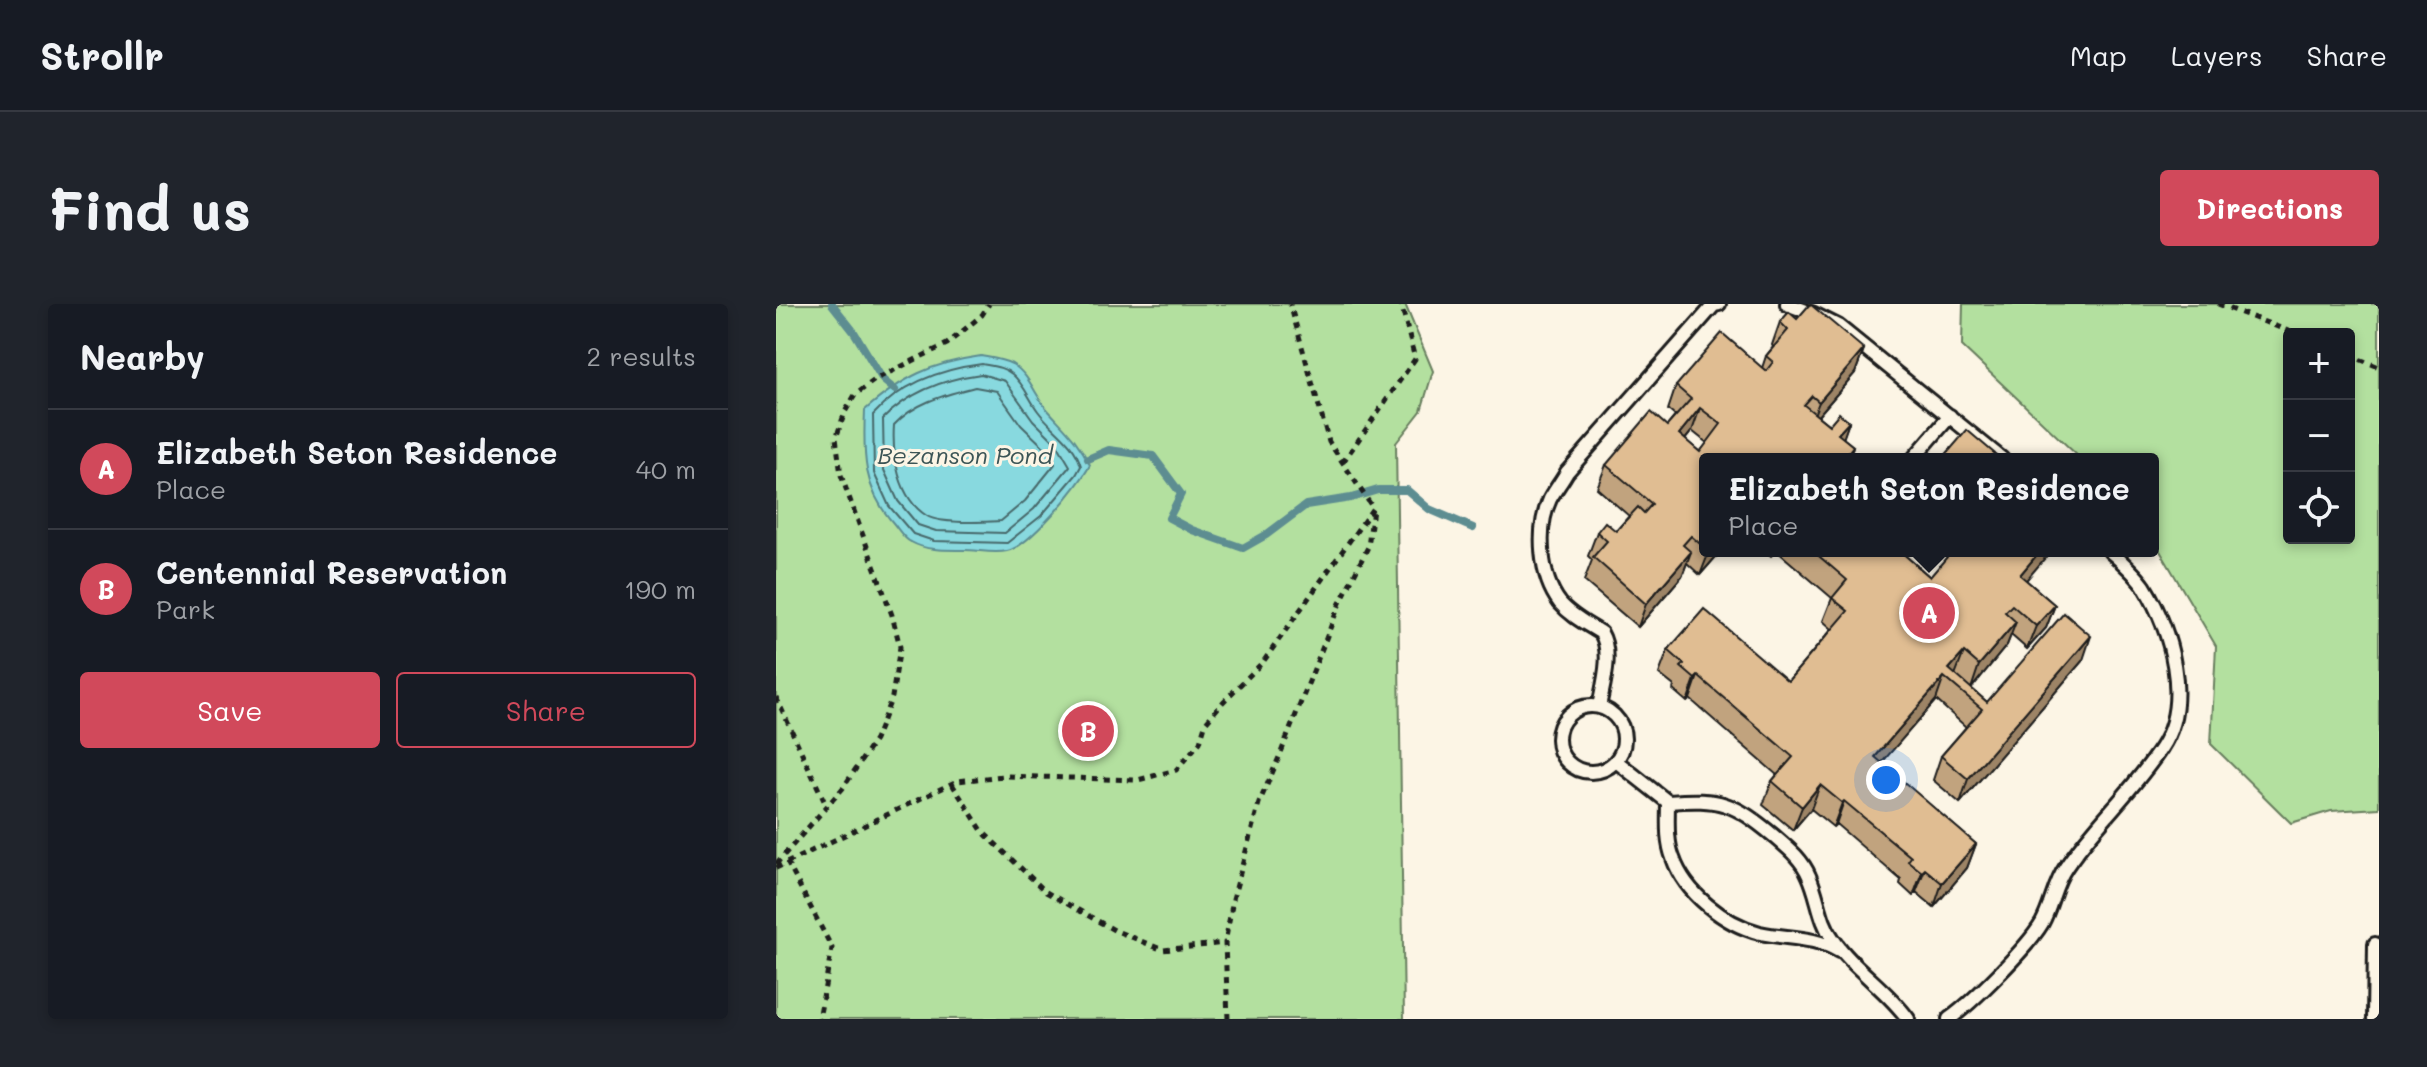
<!DOCTYPE html>
<html lang="en">
<head>
<meta charset="utf-8">
<style>
  body { margin:0; font-family:Mali,sans-serif; background:#20242c; color:#f1f3f6 }
  .controls { position:absolute; right:24px; top:24px; display:grid; overflow:hidden; border-radius:8px; box-shadow:0 4px 12px #0003 }
  .controls button { width:72px; height:72px; display:grid; place-items:center; padding:0; border:0; border-bottom:2px solid #363941; background:#171b24; color:#f1f3f6; font:40px sans-serif }
  .you { position:absolute; left:1110px; top:476px; width:28px; height:28px; margin:-20px; border:6px solid #fff; border-radius:50%; background:#1a73e8; box-shadow:0 0 0 12px #1a73e833 }
  .badge { display:grid; place-items:center; width:52px; height:52px; border-radius:50%; background:#d1495b; color:#fff; font-size:26px; font-weight:700 }
  .pin { position:absolute; translate:-50% -50%; border:4px solid #fff; box-shadow:0 2px 8px #0006 }
  .popup { position:absolute; left:923px; top:149px; width:460px; height:104px; box-sizing:border-box; display:grid; place-content:center; border-radius:8px; background:#171b24; filter:drop-shadow(0 2px 6px #0005); font-size:26px; white-space:nowrap; color:#9ea1a6 }
  .popup b { font-size:30px; color:#f1f3f6 }
  .popup::after { content:''; position:absolute; left:50%; top:100%; margin-left:-16px; border:16px solid transparent; border-top-color:#171b24 }
  .list { margin:0; padding:0; list-style:none }
  h2 { display:flex; justify-content:space-between; align-items:center; height:104px; margin:0; padding:0 32px; font-size:34px }
  h2 small { font-size:26px; font-weight:400; color:#9ea1a6 }
  .list li { display:grid; grid-template-columns:52px 1fr auto; gap:24px; align-items:center; box-sizing:border-box; height:120px; padding:0 32px; border-top:2px solid #363941 }
  .list b { display:block; font-size:30px; white-space:nowrap }
  .list p { margin:0; font-size:26px; white-space:nowrap; color:#9ea1a6 }
  .list em { font-size:26px; font-style:normal; color:#9ea1a6 }
  .actions { display:flex; gap:16px; padding:24px 32px }
  .actions a { flex:1; padding:18px 0; border:2px solid #d1495b; border-radius:8px; text-align:center; font-size:28px; color:#d1495b }
  .actions .main { background:#d1495b; color:#fff }
  .icon { flex:none; width:44px; height:44px; fill:none; stroke:currentColor; stroke-width:2; stroke-linecap:round; stroke-linejoin:round }
  .map { position:relative; flex:none; width:1603px; height:715px; overflow:hidden; border-radius:8px }
  header { display:flex; align-items:center; gap:48px; box-sizing:border-box; height:112px; padding:0 40px; background:#171b24; border-bottom:2px solid #363941 }
  header strong { font-size:38px }
  nav { display:flex; gap:44px; margin-inline-start:auto; font-size:28px }
  .intro { display:flex; align-items:center; justify-content:space-between; box-sizing:border-box; height:192px; padding:0 48px }
  h1 { margin:0; font-size:56px }
  .button { padding:20px 36px; border-radius:8px; background:#d1495b; color:#fff; font-size:28px; font-weight:700 }
  main { display:flex; gap:48px; padding:0 48px }
  aside { flex:1; background:#171b24; border-radius:8px; box-shadow:0 4px 12px #0003 }
  .map>svg:first-child { display:block }
  .green { fill:#b3e09f; stroke:#687e5e; stroke-width:2; fill-rule:evenodd }
  .water { fill:#88d9df; stroke:#5d8d91; stroke-width:2 }
  .lines { fill:none; stroke-linecap:round; stroke-linejoin:round }
  .shore { stroke:#47686a; stroke-width:2 }
  .stream { stroke:#5d8d91; stroke-width:8 }
  .lane-casing { stroke:#1c1c1c; stroke-width:18 }
  .path { stroke:#1c1c1c; stroke-width:5; stroke-dasharray:6 6; stroke-linecap:butt }
  .lane { stroke:#fcf5e5; stroke-width:12 }
  .wall { fill:#c1a37e; stroke:#1c1c1c; stroke-width:2; fill-rule:evenodd }
  .shaded-wall { fill:#9d8466; stroke:#1c1c1c; stroke-width:2 }
  .building { fill:#e0bd92; stroke:#1c1c1c; stroke-width:2; fill-rule:evenodd }
  .labels { text-anchor:middle; stroke-width:6; stroke-linejoin:round; paint-order:stroke }
  .water-label { font-size:24px; font-style:italic; fill:#3c5556; stroke:#fcf5e5 }
</style>
</head>
<body>
<header>
<strong>Strollr</strong>
<nav><a>Map</a><a>Layers</a><a>Share</a></nav>
</header>
<div class="intro"><h1>Find us</h1><a class="button">Directions</a></div>
<main>
<aside>
<h2>Nearby<small>2 results</small></h2>
<ul class="list">
<li><span class="badge">A</span><div><b>Elizabeth Seton Residence</b><p>Place</p></div><em>40 m</em></li>
<li><span class="badge">B</span><div><b>Centennial Reservation</b><p>Park</p></div><em>190 m</em></li>
</ul>
<div class="actions"><a class="main">Save</a><a>Share</a></div>
</aside>
<div class="map">
<svg width="1603" height="715" viewBox="0 0 1603 715">
  <rect width="100%" height="100%" fill="#fcf5e5"/>
  <filter id="ink" filterUnits="userSpaceOnUse"><feTurbulence type="fractalNoise" baseFrequency=".0125" numOctaves="2"/><feDisplacementMap in="SourceGraphic" scale="16" xChannelSelector="R" yChannelSelector="G"/><feConvolveMatrix kernelMatrix="1 2 1 2 8 2 1 2 1" color-interpolation-filters="sRGB"/></filter>
  <g filter="url(#ink)">
    <!-- green -->
    <path class="green" d="M0 0H629L657 67 645 107 620 139 628 715H0Z
      M1187 0H1603V504L1555 507 1515 519 1435 440 1440 342 1377 235V155H1305L1186 42ZM1513 30H1573V234H1513Z"/>
    <!-- water -->
    <path class="water" d="M205 52C216 54 226 55 236 60 253 70 259 91 271 105 289 125 302 136 314 161 304 181 253 243 231 247 218 250 202 246 188 246 170 246 151 247 135 238 128 235 123 226 118 220 87 185 87 151 89 106 127 73 155 59 205 52Z"/>
    <g class="lines">
      <!-- shore -->
      <path class="shore" d="M206 60C216 62 228 63 236 70 248 80 253 95 262 107 276 126 298 137 305 162L300 171 265 212 231 239 158 237 137 230 113 202 98 169 97 111C125 80 165 65 206 60Z
        M205 70 229 77 257 116 281 140 294 162 258 205 229 229 160 227 142 221 122 197 108 166 107 115C133 88 168 75 205 70Z
        M199 83 221 87 245 121 272 147 279 160 249 197 225 217C209 218 164 220 151 212 122 194 116 151 118 121 139 98 169 91 199 83Z"/>
      <!-- stream -->
      <path class="stream" d="M56 0 78 28 107 76 119 86
        M312 155 333 146 377 152 405 190 393 214 416 226 467 244 490 231 530 201 575 194 602 186H631L653 205 697 224"/>
      <defs>
        <path id="lane" d="M1011 0 1038 10 1062 22 1226 155
          M1137 155 1174 112
          M782 435a33 33 0 1 1 66 0a33 33 0 1 1-66 0Z
          M823 403C827 381 837 349 825 329 811 320 795 312 784 299 764 273 760 225 774 195 779 186 786 177 791 168L938 1 943 0
          M840 457 892 498C944 494 957 498 998 532 1012 544 1026 555 1033 572 1043 594 1043 616 1057 635 1077 665 1111 685 1132 715
          M892 498C892 516 890 536 897 554 909 589 948 620 984 629 1012 635 1037 632 1063 647
          M1173 715C1196 699 1252 643 1266 619 1276 601 1278 580 1290 563 1318 521 1357 487 1385 444 1416 398 1395 326 1368 282 1359 269 1346 258 1334 247
          M1598 715 1599 640"/>
      </defs>
      <!-- lane casing -->
      <use href="#lane" class="lane-casing"/>
      <!-- path -->
      <path class="path" d="M1442 0 1520 30
        M1573 51 1603 63
        M567 158 639 55 625 0
        M0 393 51 503
        M176 480 207 528 270 588 338 626 387 646 449 639
        M11 558 56 644 43 715
        M0 560 67 484 99 436 116 393 124 343 116 311 65 171 60 134 69 108 79 91 100 75 171 40 206 11 213 0
        M0 564 181 477 228 472 362 476 400 466 424 438 430 418 447 398 487 358 597 204 553 138 514 0
        M452 715 449 639 457 595 483 499 504 451 564 299 592 243 597 205"/>
      <!-- lane -->
      <use href="#lane" class="lane"/>
    </g>
    <!-- wall -->
    <path class="wall" d="M1021 15 1088 45 1079 69 1042 112 1053 121 1073 118 1067 134 1077 142 1073 155H929V247H945L924 271 911 259 906 272 862 323 808 277 816 256 812 252 821 228 840 227 853 212 821 184 830 161 891 122 899 112 892 106 900 82 986 64 990 52 997 43 996 41 1004 18ZM916 127 931 139 924 148 909 136Z
      M989 247H1000L995 252Z
      M1001 247H1124L1154 273 1250 276 1279 301 1270 324 1251 345 1235 331 1231 341 1195 384 1211 398 1307 356 1184 499 1157 476 1165 452 1190 423 1160 396 1105 459 1200 540 1191 564 1158 603 1140 588 1137 592 1124 580 1125 576 1060 520 1057 523 1035 505 1017 526 987 501 996 477 1001 471 914 395 911 398 897 386 898 382 883 370 892 346 1012 377 1056 325 1047 317 1056 294Z"/>
    <!-- shaded-wall -->
    <path class="shaded-wall" d="M1088 45 1079 69 1034 121 1043 98Z
      M924 104 916 127 894 154 903 130Z
      M1073 118 1065 141 1062 130Z
      M1077 142 1073 155H1067Z
      M934 247H945L924 271 933 248Z
      M1264 247H1275L1235 294 1244 271Z
      M915 248 906 272 862 323 870 300Z
      M1279 301 1270 324 1251 345 1260 322Z
      M1240 318 1231 341 1195 385 1203 361Z
      M1315 332 1307 356 1184 499 1192 475Z
      M1188 348 1179 371 1173 365Z
      M922 372 914 395 911 398 919 375Z
      M1168 373 1160 396 1090 477 1099 453Z
      M1044 481 1035 505 1017 526 1026 503Z
      M1068 497 1060 520 1057 523 1066 499Z
      M1200 540 1191 564 1158 603 1166 579Z
      M1149 565 1140 588 1137 592 1146 568Z"/>
    <!-- building -->
    <path class="building" d="M1034 0 1088 45 1043 98 1036 92 1028 101 1053 121 1063 109 1073 118 1062 130 1077 142 1067 155H929V244L915 232 907 241 915 248 870 300 817 253 831 237 821 228 829 218 840 227 862 203 868 209 876 200 830 161 875 108 891 122 915 95 900 82 946 29 990 67 997 58 990 52 1012 26 1004 18 1013 8 1021 15ZM924 104 945 120 924 148 903 130Z
      M1191 126 1225 155H1166Z
      M1037 247H1124L1154 273 1176 247H1264L1244 271 1279 301 1260 322 1236 301 1229 308 1240 318 1203 361 1188 348 1173 365 1211 398 1288 309 1315 332 1192 475 1165 452 1206 405 1168 373 1099 453 1200 540 1166 579 1149 565 1146 568 1132 557 1135 553 1068 497 1066 499 1044 481 1026 503 996 477 1017 453 922 372 919 375 905 363 908 360 892 346 928 305 1012 377 1072 307 1056 294 1071 276Z"/>
  </g>
  <g class="labels">
    <!-- water labels -->
    <g class="water-label">
      <text x="189" y="160">Bezanson Pond</text>
    </g>
  </g>
</svg>
<div class="controls">
<button>+</button>
<button>−</button>
<button><svg class="icon" aria-label="locate" viewBox="0 0 24 24"><circle cx="12" cy="12" r="6"/><path d="M12 2v4M12 18v4M2 12h4M18 12h4"/></svg></button>
</div>
<div class="you"></div>
<div class="pin badge" style="left:1153px;top:309px">A</div>
<div class="popup"><b>Elizabeth Seton Residence</b>Place</div>
<div class="pin badge" style="left:312px;top:427px">B</div>
</div>
</main>
</body>
</html>
